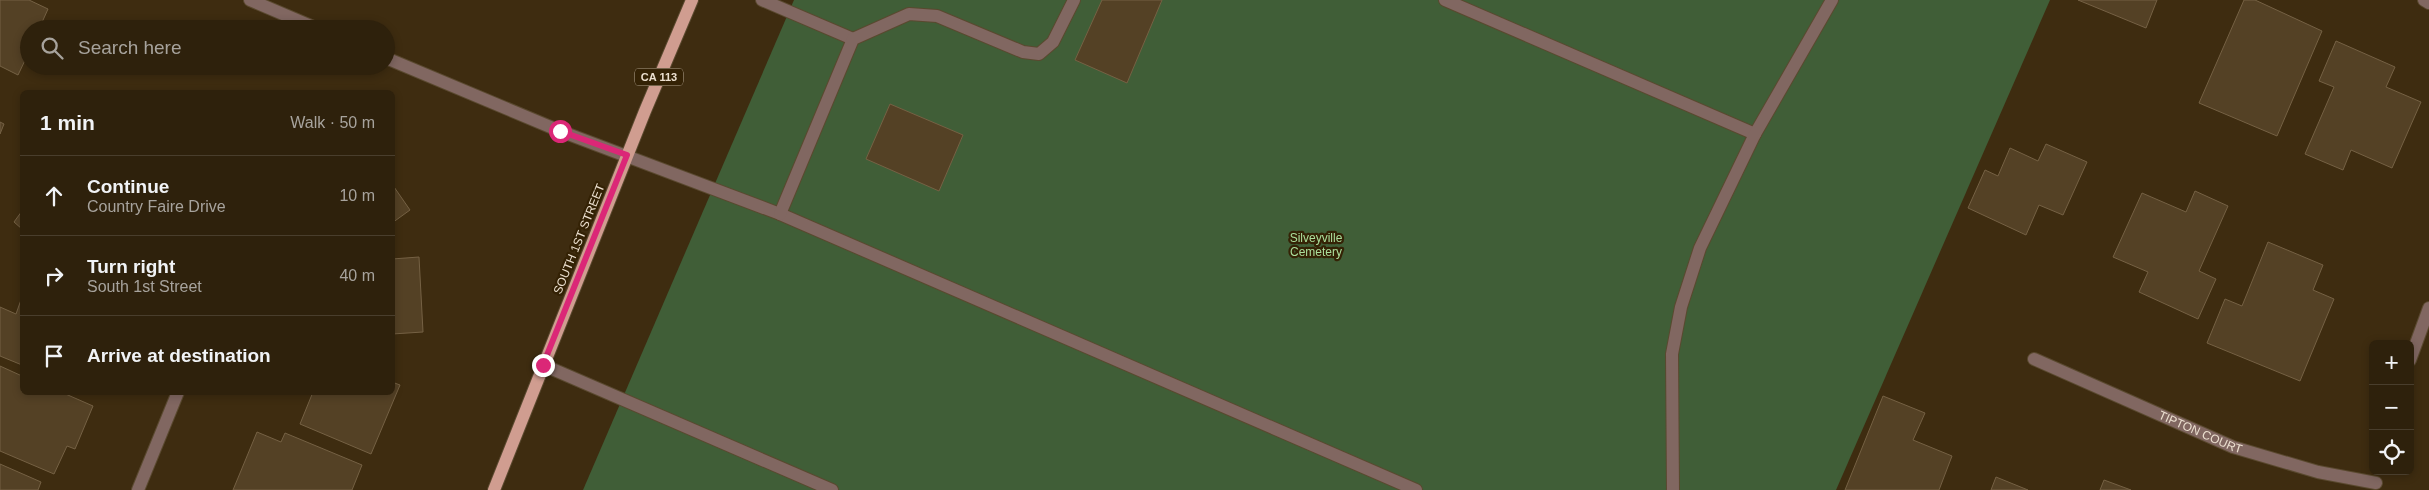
<!DOCTYPE html>
<html lang="en">
<head>
<meta charset="utf-8">
<style>
  body { margin:0; font-family:Arial,sans-serif; background:#362915; color:#f1f3f6 }
  .controls { position:absolute; right:15px; bottom:15px; display:grid; overflow:hidden; border-radius:8px; box-shadow:0 2px 8px #0003 }
  .controls button { width:45px; height:45px; display:grid; place-items:center; padding:0; border:0; border-bottom:1px solid #493e2d; background:#2e210c; color:#f1f3f6; font:25px sans-serif }
  .stop { position:absolute; width:15px; height:15px; margin:-11px; border:4px solid #db2777; border-radius:50%; background:#fff }
  .stop.end { background:#db2777; border-color:#fff; box-shadow:0 1px 5px #0008 }
  .list { margin:0; padding:0; list-style:none }
  h2 { display:flex; justify-content:space-between; align-items:center; height:65px; margin:0; padding:0 20px; font-size:21px }
  h2 small { font-size:16px; font-weight:400; color:#a7a39d }
  .list li { display:grid; grid-template-columns:32px 1fr auto; gap:15px; align-items:center; box-sizing:border-box; height:80px; padding:0 20px; border-top:1px solid #493e2d }
  .list b { display:block; font-size:19px; white-space:nowrap }
  .list p { margin:0; font-size:16px; white-space:nowrap; color:#a7a39d }
  .list em { font-size:16px; font-style:normal; color:#a7a39d }
  .icon { flex:none; width:28px; height:28px; fill:none; stroke:currentColor; stroke-width:2; stroke-linecap:round; stroke-linejoin:round }
  .map { position:relative; flex:none; width:2429px; height:490px; overflow:hidden }
  .search { position:absolute; background:#2e210c; box-shadow:0 2px 8px #0003; left:20px; top:20px; width:375px; height:55px; display:flex; align-items:center; gap:12px; box-sizing:border-box; padding:0 18px; border-radius:28px; color:#a7a39d; font-size:19px }
  .panel { position:absolute; background:#2e210c; box-shadow:0 2px 8px #0003; left:20px; top:90px; width:375px; height:305px; border-radius:8px }
  .map>svg:first-child { display:block }
  .green { fill:#405e37 }
  .building { fill:#544125; stroke:#756144 }
  .lines { fill:none; stroke-linecap:round; stroke-linejoin:round }
  .minor-casing { stroke:#5a492f; stroke-width:14 }
  .major-casing { stroke:#5a492f; stroke-width:14 }
  .minor { stroke:#816761; stroke-width:12 }
  .major { stroke:#d09d90; stroke-width:12 }
  .route { stroke:#db2777; stroke-width:6 }
  .labels { text-anchor:middle; stroke-width:4.5; stroke-linejoin:round; paint-order:stroke }
  .shield { fill:#342205; stroke:#b5a793; stroke-width:1 }
  .shield-label { font-size:11px; font-weight:bold; fill:#ece0d0 }
  .park-label { font-size:12px; fill:#abdf9c; stroke:#342205 }
  .street-label { font-size:12px; fill:#ece0d0; stroke:#342205 }
</style>
</head>
<body>
<div class="map">
<svg width="2429" height="490" viewBox="0 0 2429 490">
  <rect width="100%" height="100%" fill="#3e2c10"/>
  <!-- green -->
  <path class="green" d="M794 0H2050L1836 490H583Z"/>
  <!-- building -->
  <path class="building" d="M0 0H29L48 9 39 29H29V52L18 75 0 66Z
    M1102 0H1162L1127 83 1075 60Z
    M2078 0H2157L2146 28Z
    M2244 0H2255L2322 31 2277 136 2199 103Z
    M2336 41 2395 67 2386 87 2421 102 2392 168 2351 150 2343 170 2305 154 2334 87 2319 81Z
    M890 104 963 135 939 191 866 159Z
    M0 122 4 124 0 134Z
    M2046 144 2087 162 2063 215 2039 205 2026 235 1968 208 1985 170 1998 176 2010 148 2038 161Z
    M392 184 410 210 392 223Z
    M2195 191 2228 206 2199 271 2216 279 2198 319 2139 292 2148 272 2113 257 2142 193 2186 212Z
    M22 211V229L14 222Z
    M2268 242 2323 265 2313 290 2334 299 2300 381 2207 343 2225 299 2242 306Z
    M419 257 423 332 392 334V259Z
    M22 297V365L0 356V307L16 314Z
    M0 366 22 376V392H61L93 406 75 449 67 446 54 474 0 451Z
    M392 382 400 385 371 454 300 424 313 392H392Z
    M1883 396 1925 413 1913 440 1952 456 1939 490H1845Z
    M257 432 281 442 285 433 362 465 352 490H233Z
    M0 464 41 482 38 490H0Z
    M1996 477 2028 490H1991Z
    M2104 480 2131 490H2100Z"/>
  <g class="lines">
    <defs>
      <g id="minor">
        <path d="M250 0 318 29"/>
        <path d="M762 0 853 39"/>
        <path d="M1445 0 1755 134"/>
        <path d="M2424 0 2429 3"/>
        <path d="M386 58 560 131 780 214 1416 490"/>
        <path d="M780 214 853 39 909 14 937 16 1023 52 1039 54 1053 42 1074 0"/>
        <path id="s1" d="M2034 359 2233 447 2318 472 2376 483"/>
        <path d="M2410 360 2429 308"/>
        <path d="M543 365 832 490"/>
        <path d="M138 490 178 392"/>
        <path d="M1673 490 1672 354 1681 307 1700 248 1755 134 1832 0"/>
      </g>
      <path id="major" d="M494 490 645 111 692 0"/>
    </defs>
    <!-- minor casing -->
    <use href="#minor" class="minor-casing"/>
    <!-- major casing -->
    <use href="#major" class="major-casing"/>
    <!-- minor -->
    <use href="#minor" class="minor"/>
    <!-- major -->
    <use href="#major" class="major"/>
  </g>
  <g class="lines">
    <!-- route -->
    <path class="route" d="M543 365 627 155 560 131"/>
  </g>
  <g class="labels">
    <!-- shield labels -->
    <rect class="shield" x="635" y="68.5" width="48" height="17" rx="4"/>
    <g class="shield-label">
      <text x="659" y="81">CA 113</text>
    </g>
    <!-- park labels -->
    <g class="park-label">
      <text x="1316" y="242">Silveyville<tspan x="1316" dy="14">Cemetery</tspan></text>
    </g>
    <!-- street labels -->
    <g class="street-label">
      <text transform="translate(579 239) rotate(-68)" y="4">SOUTH 1ST STREET</text>
      <text dy="4" stroke="none"><textPath href="#s1" startOffset="182">TIPTON COURT</textPath></text>
    </g>
  </g>
</svg>
<div class="controls">
<button>+</button>
<button>−</button>
<button><svg class="icon" aria-label="locate" viewBox="0 0 24 24"><circle cx="12" cy="12" r="6"/><path d="M12 2v4M12 18v4M2 12h4M18 12h4"/></svg></button>
</div>
<div class="stop" style="left:560px;top:131px"></div>
<div class="stop end" style="left:543px;top:365px"></div>
<div class="search"><svg class="icon" aria-label="search" viewBox="0 0 24 24"><circle cx="10" cy="10" r="6"/><path d="M15 15l6 6"/></svg>Search here</div>
<section class="panel">
<h2>1 min<small>Walk · 50 m</small></h2>
<ul class="list">
<li><svg class="icon" aria-label="ahead" viewBox="0 0 24 24"><path d="M12 20V5M6 11l6-6 6 6"/></svg><div><b>Continue</b><p>Country Faire Drive</p></div><em>10 m</em></li>
<li><svg class="icon" aria-label="right" viewBox="0 0 24 24"><path d="M7 20v-9h11M14 6l5 5-5 5"/></svg><div><b>Turn right</b><p>South 1st Street</p></div><em>40 m</em></li>
<li><svg class="icon" aria-label="arrive" viewBox="0 0 24 24"><path d="M6 21V4h12l-3 4 3 4H6"/></svg><div><b>Arrive at destination</b></div></li>
</ul>
</section>
</div>
</body>
</html>
